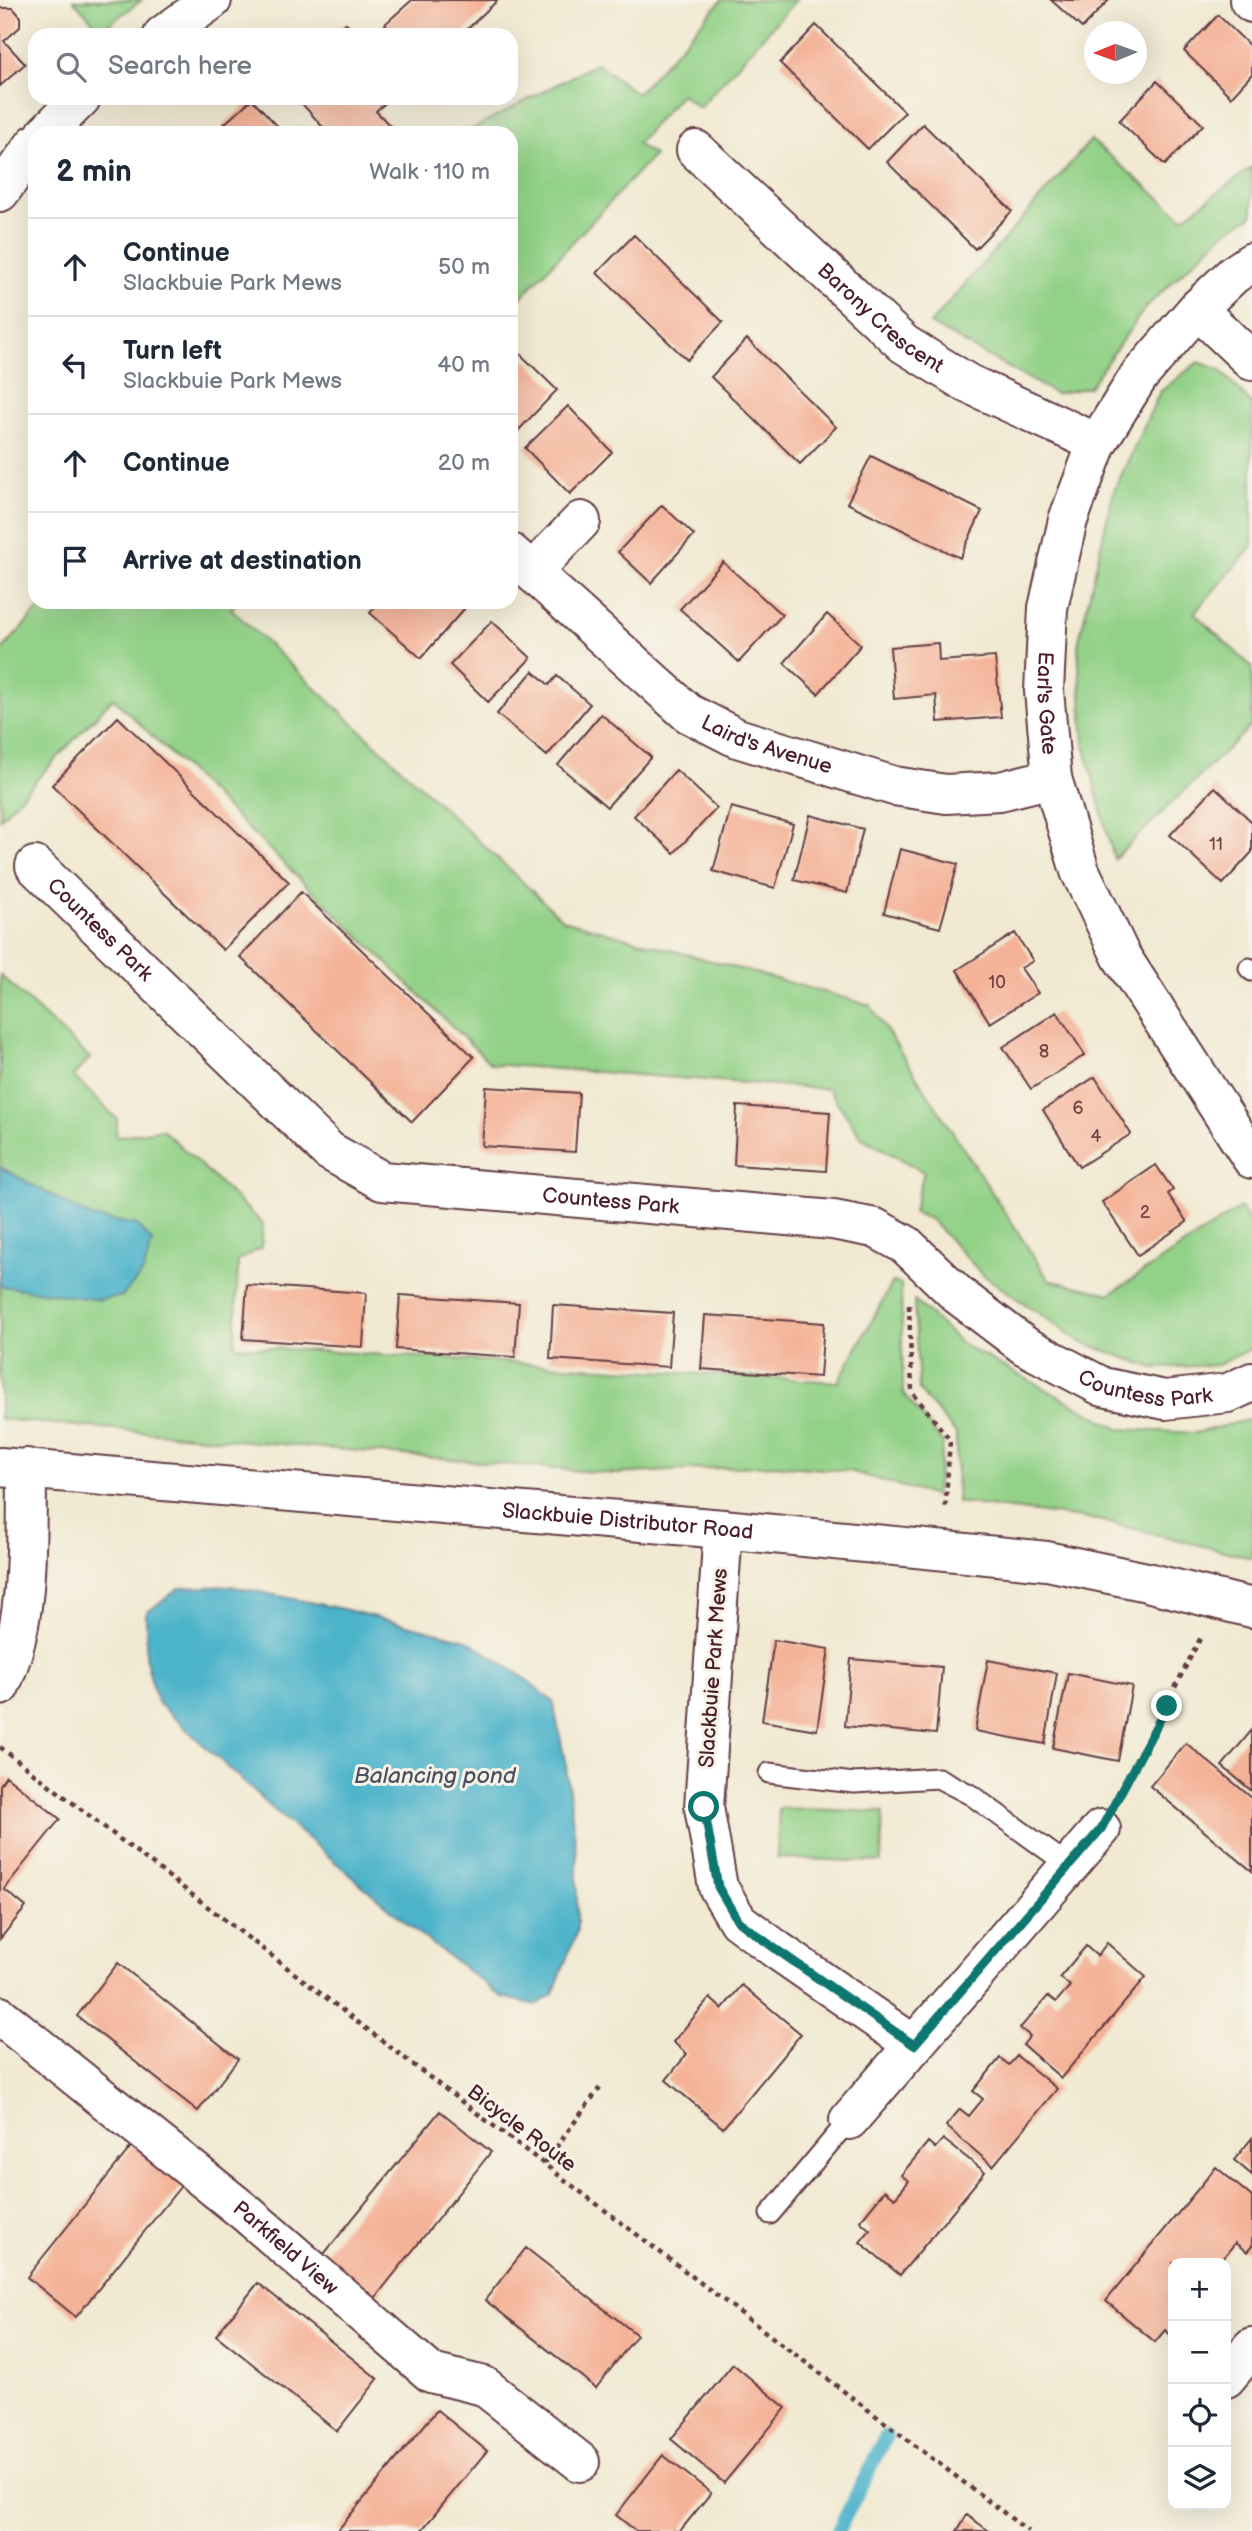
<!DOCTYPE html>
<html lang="en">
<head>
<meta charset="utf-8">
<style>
  body { margin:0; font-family:"Balsamiq Sans",sans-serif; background:#f6f6f7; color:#1f2937 }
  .controls { position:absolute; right:21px; bottom:21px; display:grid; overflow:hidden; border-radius:14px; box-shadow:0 7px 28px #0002 }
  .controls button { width:63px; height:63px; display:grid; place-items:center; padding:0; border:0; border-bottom:2px solid #e0e1e3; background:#fff; color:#1f2937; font:35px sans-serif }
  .compass { position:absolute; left:1084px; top:21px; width:63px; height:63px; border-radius:50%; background:#fff; box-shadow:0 7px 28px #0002; rotate:269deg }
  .stop { position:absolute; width:21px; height:21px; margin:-16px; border:5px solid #0f766e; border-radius:50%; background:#fff }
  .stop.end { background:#0f766e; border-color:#fff; box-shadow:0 2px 7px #0008 }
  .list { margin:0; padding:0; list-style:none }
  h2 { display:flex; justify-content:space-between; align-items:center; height:91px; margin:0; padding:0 28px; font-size:30px }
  h2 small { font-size:23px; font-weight:400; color:#747a83 }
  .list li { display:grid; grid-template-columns:46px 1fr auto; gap:21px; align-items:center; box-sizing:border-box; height:98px; padding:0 28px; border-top:2px solid #e0e1e3 }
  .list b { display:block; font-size:26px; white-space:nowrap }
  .list p { margin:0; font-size:23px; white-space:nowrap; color:#747a83 }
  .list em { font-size:23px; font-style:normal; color:#747a83 }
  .icon { flex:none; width:38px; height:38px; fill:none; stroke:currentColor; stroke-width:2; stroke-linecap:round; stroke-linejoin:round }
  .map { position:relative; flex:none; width:1252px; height:2531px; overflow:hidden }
  .search { position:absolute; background:#fff; box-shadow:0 7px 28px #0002; left:28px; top:28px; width:490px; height:77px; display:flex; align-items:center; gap:18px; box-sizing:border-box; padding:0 24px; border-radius:21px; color:#747a83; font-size:26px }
  .panel { position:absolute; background:#fff; box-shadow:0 7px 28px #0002; left:28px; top:126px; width:490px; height:483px; border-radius:21px }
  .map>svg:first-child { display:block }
  .green { fill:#93d188; stroke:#6e785a; stroke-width:2 }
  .water { fill:#4cb3ca; stroke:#4b697a; stroke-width:2 }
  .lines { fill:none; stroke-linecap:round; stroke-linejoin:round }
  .stream { stroke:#4cb3ca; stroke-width:14 }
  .building { fill:#f4b298 }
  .service-casing { stroke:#633d44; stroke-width:23 }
  .minor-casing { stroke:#633d44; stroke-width:42 }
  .tertiary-casing { stroke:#633d44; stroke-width:42 }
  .path { stroke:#633d44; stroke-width:4.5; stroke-dasharray:5 5; stroke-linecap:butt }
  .service { stroke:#fff; stroke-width:19 }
  .minor { stroke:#fff; stroke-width:38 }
  .tertiary { stroke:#fff; stroke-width:38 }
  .route { stroke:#0f766e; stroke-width:9 }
  .labels { text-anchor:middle; stroke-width:6; stroke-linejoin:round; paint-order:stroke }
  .number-label { font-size:18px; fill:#744446 }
  .street-label { font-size:21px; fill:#4a1f2b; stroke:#f7f3e8 }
  .water-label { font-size:23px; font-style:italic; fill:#4b5363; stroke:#f7f3e8 }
</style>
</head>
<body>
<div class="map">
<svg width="1252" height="2531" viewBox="0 0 1252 2531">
  <rect width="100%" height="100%" fill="#f7f3e8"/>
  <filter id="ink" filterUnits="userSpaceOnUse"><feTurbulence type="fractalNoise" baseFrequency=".0143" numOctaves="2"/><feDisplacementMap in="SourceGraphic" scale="14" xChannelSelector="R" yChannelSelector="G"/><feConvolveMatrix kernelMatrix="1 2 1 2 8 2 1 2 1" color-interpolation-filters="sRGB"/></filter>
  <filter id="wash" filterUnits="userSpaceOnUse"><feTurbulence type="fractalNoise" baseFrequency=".00686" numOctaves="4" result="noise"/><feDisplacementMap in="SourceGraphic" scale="28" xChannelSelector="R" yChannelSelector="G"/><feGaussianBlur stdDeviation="1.57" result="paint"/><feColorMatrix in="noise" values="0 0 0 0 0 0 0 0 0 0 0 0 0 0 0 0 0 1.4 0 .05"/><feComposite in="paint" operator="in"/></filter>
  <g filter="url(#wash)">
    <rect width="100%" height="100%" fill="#f1e9d2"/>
    <!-- green -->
    <path class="green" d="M73 0H142L101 30Z
      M722 0H796L699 108 681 94 637 144 654 155 511 308V133H465L597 63 637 94Z
      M1091 140 1183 218 1252 167V216L1226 231 1146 307 1089 387 1056 394 930 324Z
      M1198 362 1219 369 1252 404V547L1194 613 1252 667V725L1114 859 1084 744 1078 645 1113 493 1160 392Z
      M45 602H237L231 609 563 920 870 1005 1049 1280 1110 1294 1240 1208 1252 1225V1348L1218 1365 1154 1368 1081 1342 983 1275 930 1219 913 1212 924 1172 862 1138 828 1089 491 1064 113 698 0 819V652Z
      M0 975 90 1058 73 1076 117 1119 116 1137 162 1129 263 1224 261 1248 238 1261 235 1346 838 1382 893 1282 901 1284 903 1393 943 1443 935 1496 849 1471 773 1465 615 1474 0 1419Z
      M914 1300 962 1344 1119 1429 1195 1433 1252 1419V1558L1098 1520 957 1502 956 1434 919 1390Z
      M779 1808 883 1812 881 1862 777 1858Z"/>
    <!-- water -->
    <path class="water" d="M0 1167 91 1217 137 1225 152 1242 143 1273 122 1296 99 1300 0 1286Z
      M230 1586 343 1609 467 1640 526 1679 553 1702 566 1766 577 1856V1931L553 1994 536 2005 502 1997 417 1932 273 1809 157 1702 146 1660V1613L179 1588Z"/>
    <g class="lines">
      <!-- stream -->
      <path class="stream" d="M838 2531 886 2436"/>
    </g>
    <g id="blocks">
      <!-- building -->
      <path class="building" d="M412 0H498L463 33 465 35H395L385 24Z
        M1051 0H1109L1082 28Z
        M0 8H13L20 16V27L4 41 25 64 0 86Z
        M1218 15 1252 48V74L1231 97 1184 51Z
        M346 23 357 35H332Z
        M816 25 905 112 868 149 780 63Z
        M1157 81 1203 125 1165 165 1119 121Z
        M297 98H391L376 111 394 130 390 133H328Z
        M252 99 284 133H226L228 131 222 126Z
        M923 124 1012 211 975 249 887 162Z
        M634 235 723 322 687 360 597 273Z
        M747 339 836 427 800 464 711 377Z
        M511 345 557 390 512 437 511 435Z
        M568 406 612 452 570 494 525 448Z
        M871 456 982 511 960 558 847 503Z
        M662 505 694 535 651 583 618 552Z
        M723 562 782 615 739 662 680 609Z
        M379 602H456L464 609 421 658 370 613Z
        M827 614 861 645 818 694 784 663Z
        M492 621 531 658 488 702 450 665Z
        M938 643 939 661 995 657 1001 717 938 722 936 695 894 699 890 647Z
        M533 671 549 685 557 676 590 704 547 756 497 714Z
        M601 714 651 757 607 807 558 765Z
        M118 717 289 882 223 950 52 785Z
        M676 770 717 808 674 853 634 816Z
        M1215 787 1252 822V852L1223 884 1170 835Z
        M731 807 793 824 775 888 713 871Z
        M810 815 863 829 847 893 794 880Z
        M900 849 958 864 940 928 884 913Z
        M301 892 474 1057 412 1122 240 957Z
        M1015 933 1033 961 1021 968 1038 993 990 1023 957 970Z
        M1057 1012 1085 1055 1031 1089 1003 1047Z
        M1095 1077 1131 1134 1079 1167 1043 1110Z
        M486 1087 579 1093 575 1152 482 1146Z
        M737 1106 830 1112 826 1171 734 1165Z
        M1156 1165 1173 1190 1168 1194 1187 1222 1138 1255 1102 1202Z
        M247 1285 366 1293 363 1347 243 1339Z
        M400 1295 519 1303 515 1357 396 1349Z
        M553 1305 673 1313 669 1367 550 1359Z
        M705 1315 824 1323 820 1377 701 1369Z
        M774 1640 829 1649 817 1730 762 1721Z
        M851 1659 942 1667 936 1734 845 1726Z
        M988 1660 1057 1673 1045 1744 975 1731Z
        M1068 1673 1132 1686 1118 1761 1053 1748Z
        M1252 1730V1791L1222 1766Z
        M1186 1743 1252 1798V1871L1150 1786Z
        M6 1776 60 1819 4 1889 26 1907 0 1939V1785Z
        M1107 1943 1146 1977 1061 2078 1023 2045 1030 2036 1020 2028 1048 1996 1056 2002 1070 1986 1060 1977 1086 1946 1097 1956Z
        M118 1963 238 2059 198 2111 77 2016Z
        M742 1985 801 2034 723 2128 666 2080 687 2054 673 2042 710 1998 722 2009Z
        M1017 2056 1057 2089 993 2166 946 2126 960 2109 969 2116 983 2099 973 2091 1000 2058 1009 2065Z
        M440 2111 491 2152 371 2303 319 2260Z
        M139 2137 188 2177 76 2317 27 2277Z
        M1252 2138V2175L1234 2160Z
        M943 2139 985 2172 900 2275 860 2242 870 2230 860 2221 885 2190 895 2198 909 2181 901 2175 928 2142 935 2148Z
        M1216 2167 1252 2197V2246L1247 2252 1235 2243 1221 2261 1223 2263H1173V2337L1165 2330 1155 2342 1106 2301Z
        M526 2248 637 2335 596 2388 485 2300Z
        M258 2283 378 2379 337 2431 216 2335Z
        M733 2364 786 2408 724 2483 671 2439Z
        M437 2410 487 2451 421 2531H337Z
        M663 2455 711 2493 680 2531H636L616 2515Z
        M967 2515 989 2531H957Z"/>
    </g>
  </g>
  <g filter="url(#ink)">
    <use href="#blocks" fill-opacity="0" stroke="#633d44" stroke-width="2"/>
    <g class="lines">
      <defs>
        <path id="service" d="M1249 968 1252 971
          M769 1773 854 1783 938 1778 971 1795 1068 1865
          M770 2214 849 2120"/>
        <g id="minor">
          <path d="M1249 0 1252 3"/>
          <path d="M163 35 212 0"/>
          <path d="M46 133 81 98"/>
          <path id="s1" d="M696 150 904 344 967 383 1097 443"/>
          <path d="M0 192 35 144"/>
          <path id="s2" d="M1252 262 1233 275 1197 309 1139 376 1097 443 1068 520 1048 608 1044 691 1052 778 1080 871 1121 956 1252 1159"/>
          <path d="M1197 309 1252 361"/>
          <path id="s3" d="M511 553 688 713 737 738 894 786 946 794 1000 791 1052 778"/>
          <path d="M532 572 581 521"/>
          <path id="s4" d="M35 866 329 1151 382 1181 833 1220 875 1228 906 1245 958 1295 1025 1346 1103 1387 1165 1400 1228 1393 1252 1382"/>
          <path d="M723 1529 704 1807 718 1887 738 1921 777 1950 914 2045"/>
          <path d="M0 1686C31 1620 26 1539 27 1468"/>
          <path id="s5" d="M0 2016 246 2213 431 2373 484 2386 580 2462"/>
          <path d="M849 2120 1101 1829"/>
          <path d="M1226 2378 1252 2347"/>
        </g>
        <g id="tertiary">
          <path id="s6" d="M0 1467 723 1529 1047 1561 1147 1582 1252 1608"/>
        </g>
      </defs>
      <!-- service casing -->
      <use href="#service" class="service-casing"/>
      <!-- minor casing -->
      <use href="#minor" class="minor-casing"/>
      <!-- tertiary casing -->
      <use href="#tertiary" class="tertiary-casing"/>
      <!-- path -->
      <path class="path" d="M909 1305 912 1392 950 1440 945 1511
        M0 1747 441 2086 1028 2531
        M1120 1794 1201 1637
        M544 2164 601 2086"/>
      <!-- service -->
      <use href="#service" class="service"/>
      <!-- minor -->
      <use href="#minor" class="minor"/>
      <!-- tertiary -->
      <use href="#tertiary" class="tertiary"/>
    </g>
  </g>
  <g class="lines" filter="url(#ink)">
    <!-- route -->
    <path class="route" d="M704 1807 718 1887 738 1921 777 1950 914 2045 1101 1829 1167 1706"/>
  </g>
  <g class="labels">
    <!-- number labels -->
    <g class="number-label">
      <text x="1216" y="850">11</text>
      <text x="997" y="988">10</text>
      <text x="1044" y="1057">8</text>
      <text x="1078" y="1114">6</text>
      <text x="1096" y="1142">4</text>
      <text x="1145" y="1218">2</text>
    </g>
    <!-- street labels -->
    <g class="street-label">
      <text dy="7" stroke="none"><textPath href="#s1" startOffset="250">Barony Crescent</textPath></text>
      <text dy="7" stroke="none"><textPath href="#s2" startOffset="508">Earl's Gate</textPath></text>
      <text dy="7" stroke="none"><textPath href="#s3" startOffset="324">Laird's Avenue</textPath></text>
      <text dy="7" stroke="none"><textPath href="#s4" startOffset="91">Countess Park</textPath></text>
      <text dy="7" stroke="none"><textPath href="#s4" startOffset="700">Countess Park</textPath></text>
      <text dy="7" stroke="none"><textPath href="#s4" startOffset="1288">Countess Park</textPath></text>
      <text dy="7" stroke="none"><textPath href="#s6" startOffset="630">Slackbuie Distributor Road</textPath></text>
      <text transform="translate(713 1668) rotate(-86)" y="7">Slackbuie Park Mews</text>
      <text transform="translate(522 2128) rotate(37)" y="7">Bicycle Route</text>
      <text dy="7" stroke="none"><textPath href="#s5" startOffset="368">Parkfield View</textPath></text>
    </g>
    <!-- water labels -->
    <g class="water-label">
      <text x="435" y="1783">Balancing pond</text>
    </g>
  </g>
</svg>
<div class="controls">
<button>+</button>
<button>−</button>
<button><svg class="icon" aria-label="locate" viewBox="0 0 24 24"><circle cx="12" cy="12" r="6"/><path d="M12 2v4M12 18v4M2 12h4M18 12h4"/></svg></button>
<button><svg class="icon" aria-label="layers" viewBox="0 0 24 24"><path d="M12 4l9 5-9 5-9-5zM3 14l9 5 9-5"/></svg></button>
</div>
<svg class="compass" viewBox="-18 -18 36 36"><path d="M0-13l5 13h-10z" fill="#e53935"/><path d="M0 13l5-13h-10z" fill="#747a83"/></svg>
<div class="stop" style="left:704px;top:1807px"></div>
<div class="stop end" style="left:1167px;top:1706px"></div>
<div class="search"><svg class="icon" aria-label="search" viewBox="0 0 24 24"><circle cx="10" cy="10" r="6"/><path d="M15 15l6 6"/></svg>Search here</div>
<section class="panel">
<h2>2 min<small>Walk · 110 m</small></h2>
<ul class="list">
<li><svg class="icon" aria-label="ahead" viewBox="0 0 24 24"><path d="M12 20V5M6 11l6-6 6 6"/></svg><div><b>Continue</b><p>Slackbuie Park Mews</p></div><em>50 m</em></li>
<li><svg class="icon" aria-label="left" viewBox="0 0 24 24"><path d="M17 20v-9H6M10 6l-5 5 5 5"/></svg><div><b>Turn left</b><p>Slackbuie Park Mews</p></div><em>40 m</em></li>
<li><svg class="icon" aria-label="ahead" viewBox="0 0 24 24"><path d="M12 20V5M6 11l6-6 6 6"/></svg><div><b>Continue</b></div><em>20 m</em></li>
<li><svg class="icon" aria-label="arrive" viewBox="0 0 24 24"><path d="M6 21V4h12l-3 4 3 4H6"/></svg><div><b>Arrive at destination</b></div></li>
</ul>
</section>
</div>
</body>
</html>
